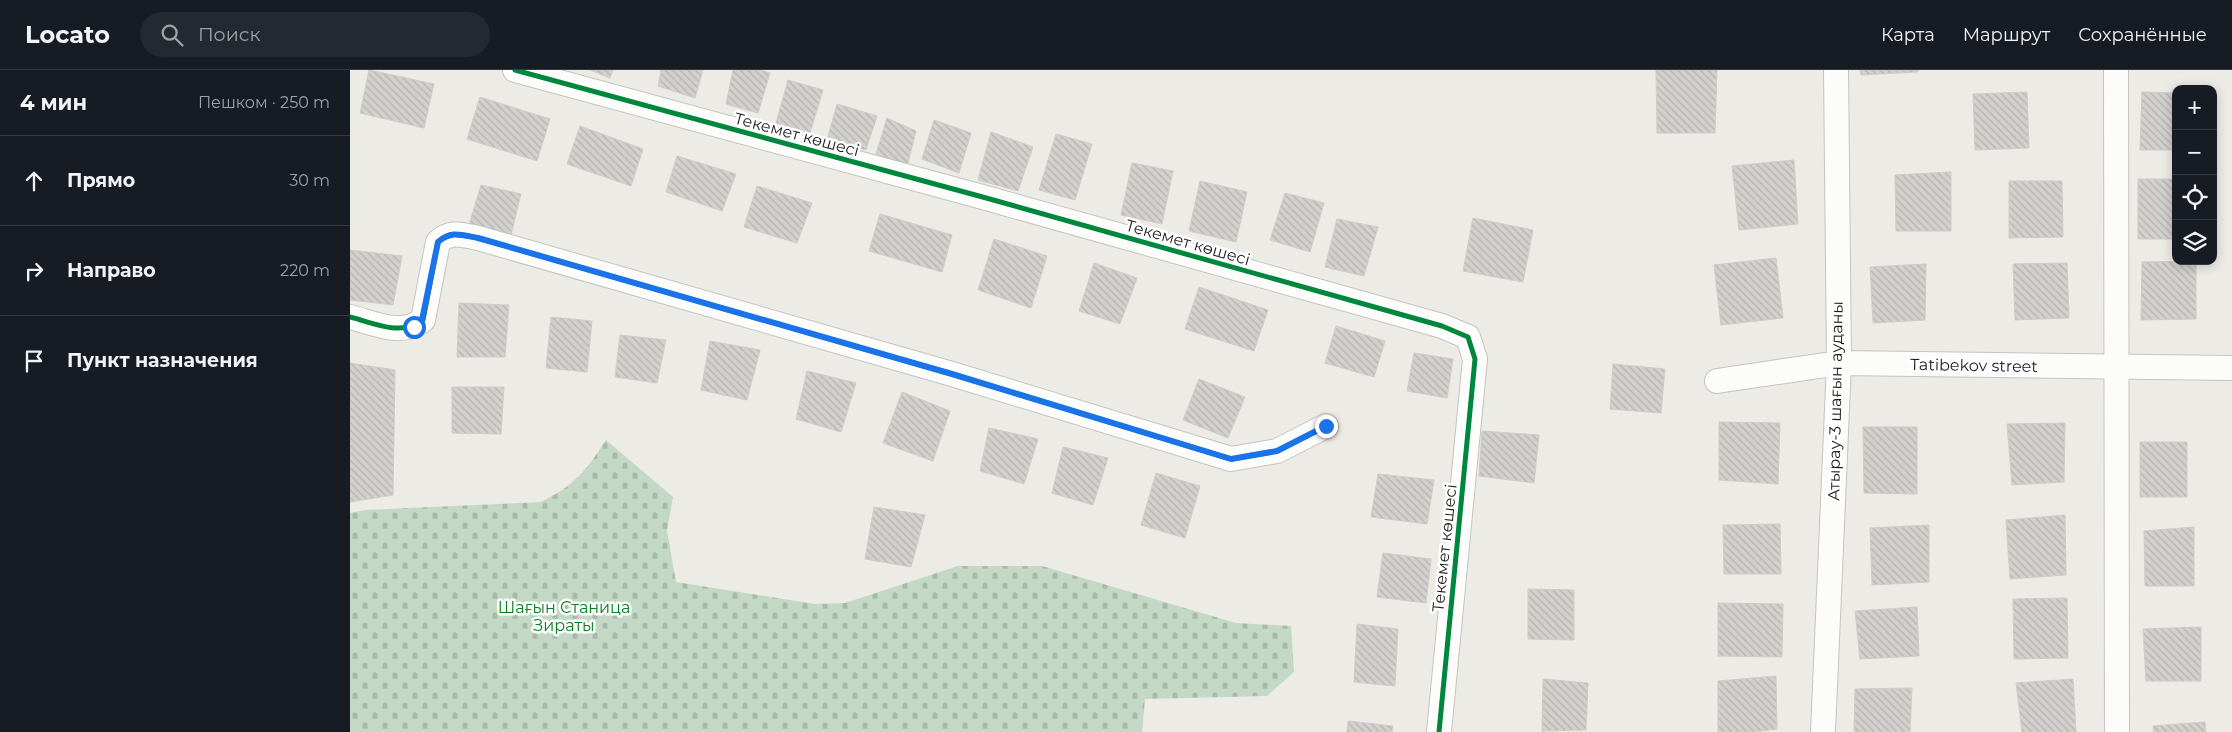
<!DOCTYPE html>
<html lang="ru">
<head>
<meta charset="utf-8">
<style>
  body { margin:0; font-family:Montserrat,sans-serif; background:#242831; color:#f1f3f6 }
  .controls { position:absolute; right:15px; top:15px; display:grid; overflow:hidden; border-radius:10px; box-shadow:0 2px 12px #0003 }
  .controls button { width:45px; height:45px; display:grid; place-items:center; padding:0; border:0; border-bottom:1px solid #363941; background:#171b24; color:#f1f3f6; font:25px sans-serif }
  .stop { position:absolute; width:15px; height:15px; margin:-11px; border:4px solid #1a73e8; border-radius:50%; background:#fff }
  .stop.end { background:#1a73e8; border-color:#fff; box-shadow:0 1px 5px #0008 }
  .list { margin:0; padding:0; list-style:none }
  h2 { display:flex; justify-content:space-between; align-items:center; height:65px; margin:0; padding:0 20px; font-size:21px }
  h2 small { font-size:16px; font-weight:400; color:#9ea1a6 }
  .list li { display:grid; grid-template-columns:32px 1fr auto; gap:15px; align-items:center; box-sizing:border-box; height:90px; padding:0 20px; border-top:1px solid #363941 }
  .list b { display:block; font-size:19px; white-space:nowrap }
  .list em { font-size:16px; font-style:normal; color:#9ea1a6 }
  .icon { flex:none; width:28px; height:28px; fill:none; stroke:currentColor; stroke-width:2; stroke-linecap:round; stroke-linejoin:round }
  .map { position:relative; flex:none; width:1882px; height:662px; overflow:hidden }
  header { display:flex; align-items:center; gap:30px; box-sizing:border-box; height:70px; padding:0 25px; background:#171b24; border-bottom:1px solid #363941 }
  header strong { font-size:24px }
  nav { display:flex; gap:28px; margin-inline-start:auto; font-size:18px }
  .search { width:350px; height:45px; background:#242831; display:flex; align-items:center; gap:12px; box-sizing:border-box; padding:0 18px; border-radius:28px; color:#9ea1a6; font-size:19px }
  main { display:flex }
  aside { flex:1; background:#171b24 }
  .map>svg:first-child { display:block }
  .cemetery { fill:url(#cemetery-stones) }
  .building { fill:url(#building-back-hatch); stroke:#cfccc7 }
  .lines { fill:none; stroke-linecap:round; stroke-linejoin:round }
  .minor-casing { stroke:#c4c4c2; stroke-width:26 }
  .minor { stroke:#fcfcfb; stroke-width:24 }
  .cycleway-casing { stroke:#fff; stroke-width:8 }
  .cycleway { stroke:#00873e; stroke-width:5 }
  .route { stroke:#1a73e8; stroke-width:6 }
  .labels { text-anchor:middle; stroke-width:5; stroke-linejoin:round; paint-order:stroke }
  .street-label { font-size:16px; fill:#1d1d1d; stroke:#fff }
  .park-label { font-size:16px; fill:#06801d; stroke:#fff }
</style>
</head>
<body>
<header>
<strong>Locato</strong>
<div class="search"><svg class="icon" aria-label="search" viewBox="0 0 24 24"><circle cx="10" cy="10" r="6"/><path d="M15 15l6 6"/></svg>Поиск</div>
<nav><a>Карта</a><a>Маршрут</a><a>Сохранённые</a></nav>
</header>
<main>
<aside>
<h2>4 мин<small>Пешком · 250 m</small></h2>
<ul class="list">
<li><svg class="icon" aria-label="ahead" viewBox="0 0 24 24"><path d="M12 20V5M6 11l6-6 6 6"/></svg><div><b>Прямо</b></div><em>30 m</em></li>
<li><svg class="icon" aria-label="right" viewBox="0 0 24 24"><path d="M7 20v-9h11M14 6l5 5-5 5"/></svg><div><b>Направо</b></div><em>220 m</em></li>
<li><svg class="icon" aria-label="arrive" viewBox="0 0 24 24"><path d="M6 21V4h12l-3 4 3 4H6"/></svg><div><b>Пункт назначения</b></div></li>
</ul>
</aside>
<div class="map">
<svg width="1882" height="662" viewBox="0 0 1882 662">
  <defs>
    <pattern id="cemetery-stones" width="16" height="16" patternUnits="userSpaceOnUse" patternTransform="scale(1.25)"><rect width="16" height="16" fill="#c4d8c6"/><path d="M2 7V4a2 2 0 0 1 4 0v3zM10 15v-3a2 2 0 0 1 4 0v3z" fill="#a8b9aa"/></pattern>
    <pattern id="building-back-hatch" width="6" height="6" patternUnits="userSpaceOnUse" patternTransform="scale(1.25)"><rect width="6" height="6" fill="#d3d1cd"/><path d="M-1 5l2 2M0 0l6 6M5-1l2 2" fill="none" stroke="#b5b3b0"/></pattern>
  </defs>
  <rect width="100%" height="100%" fill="#ecebe6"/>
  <!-- cemetery -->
  <path class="cemetery" d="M256 370 323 427 317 461 326 512 465 534 495 533 608 496H692L886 553 941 556 944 602 917 626 795 629 792 662H0V443L15 440 191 432C225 415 235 402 256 370Z"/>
  <!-- building -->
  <path class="building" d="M19 0 84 14 74 58 10 43Z
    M240 0H263L260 8Z
    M311 0H353L345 28 308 16Z
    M383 0H409L420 3 408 43 376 34Z
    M1306 0H1367L1365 63H1307Z
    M1510 0H1568V2L1511 5Z
    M438 10 473 20 460 63 426 53Z
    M1677 22 1679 78 1625 80 1623 24Z
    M1792 22 1826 23V80H1790Z
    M130 27 200 49 187 91 117 69Z
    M487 34 527 46 516 80 477 70Z
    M537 48 566 61 557 97 526 84Z
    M584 50 621 63 609 103 572 89Z
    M230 56 293 79 281 116 217 94Z
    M641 62 683 77 668 121 628 110Z
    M706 64 742 74 725 130 689 120Z
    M327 86 386 104 372 141 316 122Z
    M1444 90 1448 154 1389 160 1382 96Z
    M782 93 823 101 812 154 771 145Z
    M1601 102V161H1546L1545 105Z
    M1788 109H1826V169H1788Z
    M850 111 897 122 886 172 839 161Z
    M1659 111H1712L1713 167 1659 168Z
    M131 115 171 124 161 165 119 155Z
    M407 116 462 133 447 173 394 157Z
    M935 123 974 133 960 182 920 170Z
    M530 144 602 165 592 202 519 181Z
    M1123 148 1183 160 1173 212 1113 201Z
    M987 149 1028 157 1014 206 975 197Z
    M644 169 697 186 681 238 628 220Z
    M0 180 52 186 43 235 0 230Z
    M1426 188 1433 248 1371 255 1364 195Z
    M1846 191V249L1791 250 1792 192Z
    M744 193 787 208 770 254 729 241Z
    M1717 193 1719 248 1665 250 1663 194Z
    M1576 194 1575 250 1523 253 1520 197Z
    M849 217 918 240 904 281 835 259Z
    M109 233 159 235 155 287H107Z
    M201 247 242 251 237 302 196 298Z
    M986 256 1035 271 1024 307 975 293Z
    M270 265 316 270 307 313 265 307Z
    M360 271 410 280 397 330 351 320Z
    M1064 283 1103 289 1097 328 1057 321Z
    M0 293 45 300 43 425 0 432Z
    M1263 294 1315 299 1311 343 1260 339Z
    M457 301 506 313 491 362 446 349Z
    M849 309 895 327 878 368 833 350Z
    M102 317H154L151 364 102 363Z
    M552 322 600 341 583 391 533 373Z
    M1369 352 1430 353 1428 414 1369 410Z
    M1715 353 1714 412 1662 415 1657 354Z
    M1513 357H1567V424L1514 423Z
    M639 358 688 369 674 414 630 401Z
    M1132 361 1189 365 1184 413 1129 406Z
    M1790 372H1837V427H1790Z
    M713 377 758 388 743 435 702 423Z
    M806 403 850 416 835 468 791 455Z
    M1028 404 1084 410 1077 454 1021 447Z
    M524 437 575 445 561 497 515 489Z
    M1715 445 1716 505 1660 509 1656 450Z
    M1430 454 1431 504H1374L1373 455Z
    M1579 455V512L1522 515 1520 458Z
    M1844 457V516H1795L1794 461Z
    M1033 483 1081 489 1076 533 1027 527Z
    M1178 519 1224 520V570L1178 569Z
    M1717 528 1718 588 1664 589 1663 529Z
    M1368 533 1433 534 1432 587 1368 586Z
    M1567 537 1569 586 1510 589 1505 541Z
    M1007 554 1048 559 1045 616 1004 612Z
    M1851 557V611H1796L1793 559Z
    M1426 606 1427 659 1402 662H1368V611Z
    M1193 609 1238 613 1236 660 1192 661Z
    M1723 609 1726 662H1672L1666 613Z
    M1562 618 1560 662H1504L1505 619Z
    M998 651 1043 656 1042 662H997Z
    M1855 652 1856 662H1804L1803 656Z"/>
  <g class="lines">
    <defs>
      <path id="minor" d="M165 0 629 126 1092 256 1118 267 1125 289 1089 662
        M1766 0 1767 662
        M0 247C24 253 51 267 73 250L88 172C101 160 112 165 128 168L602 304 881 389 927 381 976 356
        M1367 311 1489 293 1882 298
        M1473 662 1489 293 1486 0"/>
    </defs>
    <!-- minor casing -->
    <use href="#minor" class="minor-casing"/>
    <!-- minor -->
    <use href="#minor" class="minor"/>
    <defs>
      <path id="cycleway" d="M165 0 629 126 1092 256 1118 267 1125 289 1089 662
        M0 247C24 253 51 267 73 250L88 172C101 160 112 165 128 168L602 304 881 389 927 381 976 356"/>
    </defs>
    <!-- cycleway casing -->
    <use href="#cycleway" class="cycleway-casing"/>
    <!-- cycleway -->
    <use href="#cycleway" class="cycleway"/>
  </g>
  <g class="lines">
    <!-- route -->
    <path class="route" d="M64 257 72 250 88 172C101 160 112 165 128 168L602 304 881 389 927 381 976 356"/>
  </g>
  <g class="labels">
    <!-- street labels -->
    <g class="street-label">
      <text transform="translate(447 64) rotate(15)" y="6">Текемет көшесі</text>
      <text transform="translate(838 172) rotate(16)" y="6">Текемет көшесі</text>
      <text transform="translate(1624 295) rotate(1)" y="6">Tatibekov street</text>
      <text transform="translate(1485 331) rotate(-89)" y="6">Атырау-3 шағын ауданы</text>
      <text transform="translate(1094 478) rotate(-84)" y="6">Текемет көшесі</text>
    </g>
    <!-- park labels -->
    <g class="park-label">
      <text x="214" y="543">Шағын Станица<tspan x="214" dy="18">Зираты</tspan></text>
    </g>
  </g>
</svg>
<div class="controls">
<button>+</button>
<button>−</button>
<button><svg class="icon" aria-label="locate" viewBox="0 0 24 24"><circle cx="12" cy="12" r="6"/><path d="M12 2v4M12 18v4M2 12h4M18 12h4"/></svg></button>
<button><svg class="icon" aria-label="layers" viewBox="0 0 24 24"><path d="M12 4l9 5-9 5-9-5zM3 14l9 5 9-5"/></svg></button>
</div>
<div class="stop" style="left:64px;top:257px"></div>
<div class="stop end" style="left:976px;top:356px"></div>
</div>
</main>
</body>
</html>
